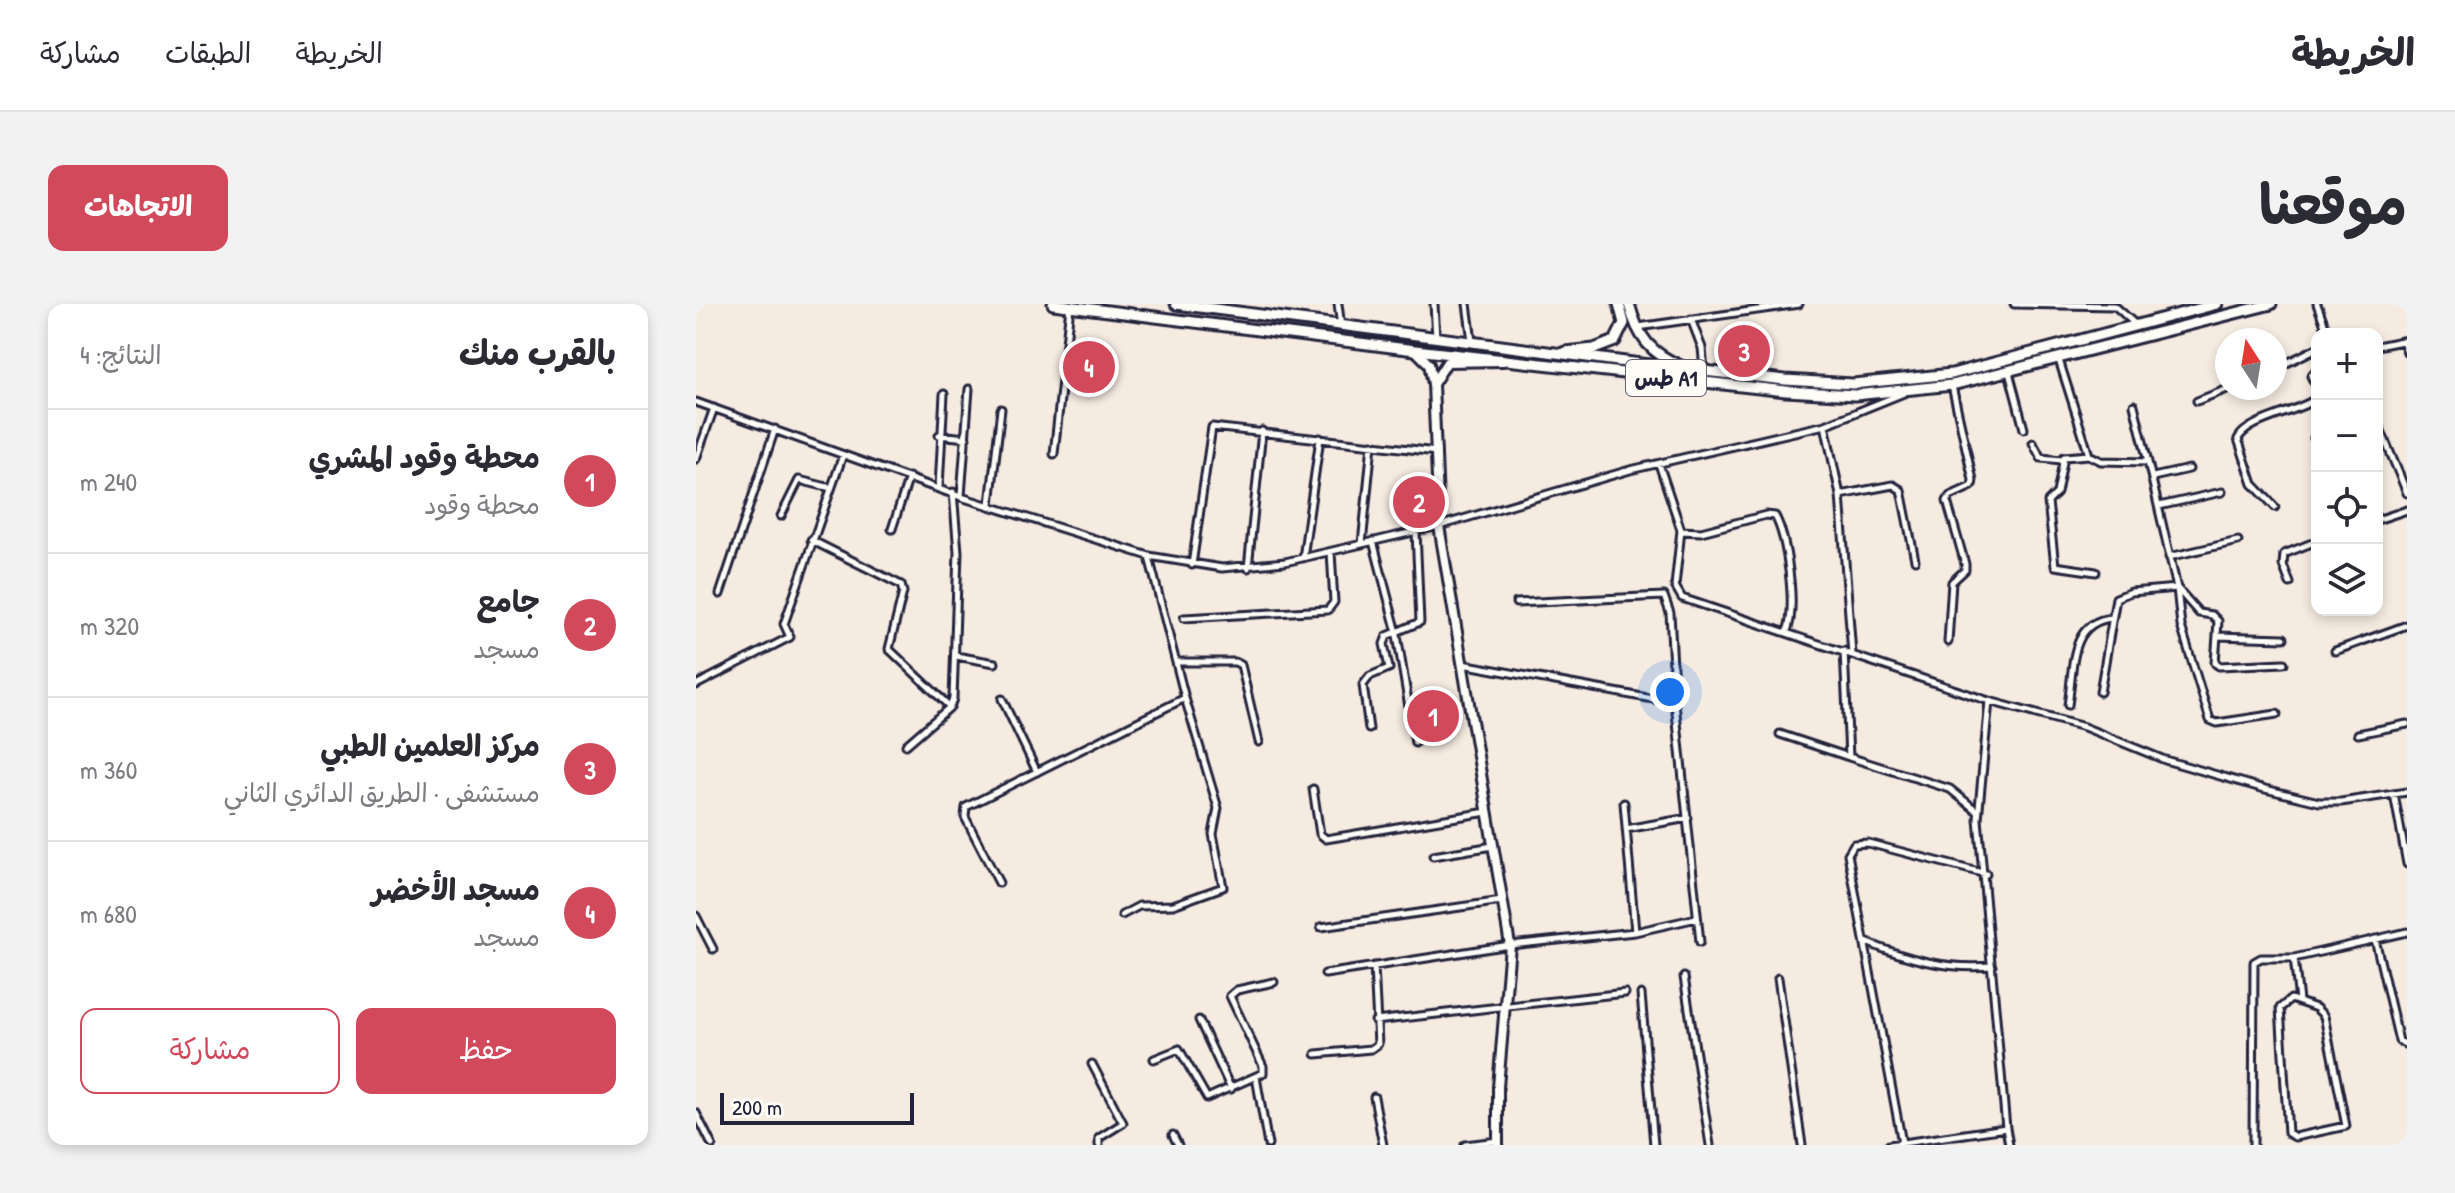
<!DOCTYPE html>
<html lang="ar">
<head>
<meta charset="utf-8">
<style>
  body { margin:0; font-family:"Patrick Hand","Playpen Sans Arabic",sans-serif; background:#f2f2f3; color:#2b2b33; direction:rtl }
  .controls { position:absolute; right:24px; top:24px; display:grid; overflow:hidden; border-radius:16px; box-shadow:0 4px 12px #0003 }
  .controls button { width:72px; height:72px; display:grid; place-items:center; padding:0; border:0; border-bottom:2px solid #e1e1e2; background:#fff; color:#2b2b33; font:40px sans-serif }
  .compass { position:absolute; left:1519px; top:24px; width:72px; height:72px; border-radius:50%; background:#fff; box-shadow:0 4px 12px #0003; rotate:348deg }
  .scale { position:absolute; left:24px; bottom:20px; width:194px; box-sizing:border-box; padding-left:8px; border:4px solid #22223b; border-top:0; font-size:22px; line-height:28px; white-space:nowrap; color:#22223b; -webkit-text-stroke:6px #fdfcf7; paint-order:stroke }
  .you { position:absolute; left:974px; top:388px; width:28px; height:28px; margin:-20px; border:6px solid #fff; border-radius:50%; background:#1a73e8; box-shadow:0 0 0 12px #1a73e833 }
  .badge { display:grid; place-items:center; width:52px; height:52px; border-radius:50%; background:#d1495b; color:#fff; font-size:26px; font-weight:700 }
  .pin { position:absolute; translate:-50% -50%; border:4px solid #fff; box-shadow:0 2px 8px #0006 }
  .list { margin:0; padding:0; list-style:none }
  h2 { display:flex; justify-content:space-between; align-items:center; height:104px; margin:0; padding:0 32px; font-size:34px }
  h2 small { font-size:26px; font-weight:400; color:#7c7c81 }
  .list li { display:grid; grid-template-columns:52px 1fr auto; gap:24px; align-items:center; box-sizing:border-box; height:144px; padding:0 32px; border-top:2px solid #e1e1e2 }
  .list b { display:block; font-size:30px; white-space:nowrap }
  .list p { margin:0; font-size:26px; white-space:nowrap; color:#7c7c81 }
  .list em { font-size:26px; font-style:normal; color:#7c7c81 }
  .actions { display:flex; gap:16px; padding:24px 32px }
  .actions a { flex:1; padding:18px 0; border:2px solid #d1495b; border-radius:16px; text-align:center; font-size:28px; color:#d1495b }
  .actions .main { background:#d1495b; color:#fff }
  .icon { flex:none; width:44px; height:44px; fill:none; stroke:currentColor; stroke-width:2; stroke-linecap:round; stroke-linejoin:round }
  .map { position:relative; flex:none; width:1711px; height:841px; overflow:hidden; direction:ltr; border-radius:16px }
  header { display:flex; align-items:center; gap:48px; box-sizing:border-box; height:112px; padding:0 40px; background:#fff; border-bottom:2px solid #e1e1e2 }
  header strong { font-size:38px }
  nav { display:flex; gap:44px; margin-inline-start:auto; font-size:28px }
  .intro { display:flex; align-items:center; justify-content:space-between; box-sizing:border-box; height:192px; padding:0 48px }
  h1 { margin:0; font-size:56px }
  .button { padding:20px 36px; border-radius:16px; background:#d1495b; color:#fff; font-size:28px; font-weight:700 }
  main { display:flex; gap:48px; padding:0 48px }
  aside { flex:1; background:#fff; border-radius:16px; box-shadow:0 4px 12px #0003 }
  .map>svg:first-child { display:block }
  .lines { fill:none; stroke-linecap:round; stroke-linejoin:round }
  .minor-casing { stroke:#22223b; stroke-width:11 }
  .secondary-casing { stroke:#22223b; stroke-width:14 }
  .primary-casing { stroke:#22223b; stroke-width:15 }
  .trunk-casing { stroke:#22223b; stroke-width:15 }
  .minor { stroke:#fdfcf7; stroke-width:5 }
  .secondary { stroke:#fdfcf7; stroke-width:8 }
  .primary { stroke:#fdfcf7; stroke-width:9 }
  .trunk { stroke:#fdfcf7; stroke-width:9 }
  .labels { text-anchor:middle; stroke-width:8; stroke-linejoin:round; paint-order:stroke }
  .shield { fill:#fdfcf7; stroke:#646373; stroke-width:2 }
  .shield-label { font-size:22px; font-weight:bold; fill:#22223b }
</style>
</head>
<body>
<header>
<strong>الخريطة</strong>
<nav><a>الخريطة</a><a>الطبقات</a><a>مشاركة</a></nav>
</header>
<div class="intro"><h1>موقعنا</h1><a class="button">الاتجاهات</a></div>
<main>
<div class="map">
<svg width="1711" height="841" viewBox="0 0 1711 841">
  <rect width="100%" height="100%" fill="#f5ebe1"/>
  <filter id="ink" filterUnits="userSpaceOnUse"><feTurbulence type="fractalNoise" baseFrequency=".0125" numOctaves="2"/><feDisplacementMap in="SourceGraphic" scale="16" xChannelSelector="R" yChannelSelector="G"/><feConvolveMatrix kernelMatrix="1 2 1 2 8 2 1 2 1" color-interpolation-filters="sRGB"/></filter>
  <g filter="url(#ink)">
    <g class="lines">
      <defs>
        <path id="minor" d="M642 0 645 23
          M738 0 740 34
          M771 0 776 37
          M1318 0 1419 2 1439 20
          M1621 0 1632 30
          M995 15 1006 44 1008 66
          M942 23 1103 0
          M1707 37 1711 48
          M1681 42 1711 36
          M1363 56 1393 151 1405 157 1452 158 1481 284 1503 309 1516 311 1522 317 1519 359 1523 362 1588 359
          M1579 65 1621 44
          M1621 65 1615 72 1621 83
          M1313 68 1328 125
          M1501 97 1534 84
          M0 98 265 193 453 252 526 264 589 258 743 222 934 166 1129 121 1208 89
          M1438 101 1452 158
          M1681 117 1711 189
          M1129 121 1144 191 1156 350
          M243 131 270 134
          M1618 134 1621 132
          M1337 139 1345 154 1366 156
          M358 150 374 2
          M1393 151 1368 153 1361 189 1352 198 1359 262 1400 268
          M0 155 18 104
          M963 160 985 226 979 282 986 294 1293 397 1388 423 1469 456 1569 485 1623 498H1645L1711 488
          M1457 173 1493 165
          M243 183 248 90
          M1144 191 1197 181 1205 186 1219 256
          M265 192 273 85
          M294 200 305 105
          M1463 202 1526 188
          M1579 203 1557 180 1542 135C1552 115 1601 109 1621 94
          M85 212 103 176 135 184
          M1681 216 1711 206
          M196 225 213 173
          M985 227 1005 228 1070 211 1079 212C1091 234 1101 303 1091 327
          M115 236 205 281 207 288 193 345 254 403
          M677 237 700 325 719 439
          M666 240 676 140
          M1473 253 1542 237
          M607 254 624 134
          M496 261 516 123 741 148
          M552 264 566 127
          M1594 279 1587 261 1588 250 1621 237
          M24 290 79 125
          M820 299 968 292 974 309 979 399 1004 638
          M488 314 632 306 638 298 635 248
          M1521 332 1588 334
          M1252 338 1256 278 1269 266V260L1251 197 1254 192 1276 182 1277 176 1256 82
          M1148 347 1153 453 1254 485 1281 507
          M1639 347 1711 321
          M260 352 299 359
          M481 358H539L545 361 563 438
          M766 360 979 399
          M0 381 94 333 88 320 147 151
          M1404 388 1420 294 1435 288 1481 284 1485 322 1514 416 1521 419 1581 410
          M306 395 341 468
          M1372 401C1378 366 1372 318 1416 314
          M673 425 667 381 674 372 693 364 688 340 691 332 724 318 720 227
          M1084 430 1153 453
          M1662 430 1711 420
          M210 441 254 403 257 395 262 248 257 188
          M617 485 624 530 630 535 791 508
          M1698 490 1711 560
          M930 525 992 514
          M737 552 797 542
          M303 579 269 513 270 503 489 394 453 253
          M426 611 443 602 477 601 527 583 517 530 522 504 489 394
          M0 612 17 645
          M625 623 806 597
          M939 628 1001 614
          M1679 635 1703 737 1711 741
          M1170 638C1211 655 1251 666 1296 662
          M1598 654 1603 697
          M629 670 814 641 939 628 928 499
          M988 673 1014 841
          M1082 674 1106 841
          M945 690 958 841
          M1595 695 1620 704 1628 712 1650 822 1599 833 1592 829 1584 704Z
          M503 716 535 785
          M679 717 929 689
          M620 750 675 745 682 740 678 662
          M458 755 483 745 511 794 567 769V762L534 692 541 686 578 678
          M396 760 427 819 403 834V841
          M560 773 572 841
          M678 793 687 841
          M0 809 16 841
          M1310 824 1313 841
          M477 831 482 841
          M1206 839 1152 550 1158 540 1172 539 1290 570
          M769 841 802 837
          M1193 841 1310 824 1282 515 1293 397
          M1557 841 1558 658 1565 654H1598L1711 628"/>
        <path id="secondary" d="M720 47 733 60 737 80 743 222 814 641 802 783V841
          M737 80 751 58 807 57"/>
        <path id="primary" d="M933 0C942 34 955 50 987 63
          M869 48 898 45 919 37 928 19 923 0"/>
        <path id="trunk" d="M357 0 719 46 1090 87 1159 91 1256 81 1575 0
          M480 0 945 60 1089 76 1157 80 1256 70 1521 0"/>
      </defs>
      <!-- minor casing -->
      <use href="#minor" class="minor-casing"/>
      <!-- secondary casing -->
      <use href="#secondary" class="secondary-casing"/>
      <!-- primary casing -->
      <use href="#primary" class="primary-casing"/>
      <!-- trunk casing -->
      <use href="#trunk" class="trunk-casing"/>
      <!-- minor -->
      <use href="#minor" class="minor"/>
      <!-- secondary -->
      <use href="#secondary" class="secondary"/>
      <!-- primary -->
      <use href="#primary" class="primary"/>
      <!-- trunk -->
      <use href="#trunk" class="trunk"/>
    </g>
  </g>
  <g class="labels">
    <!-- shield labels -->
    <rect class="shield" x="930" y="56" width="80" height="36" rx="6"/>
    <g class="shield-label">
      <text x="970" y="82">طس A1</text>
    </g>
  </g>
</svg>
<div class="controls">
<button>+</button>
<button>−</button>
<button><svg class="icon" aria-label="locate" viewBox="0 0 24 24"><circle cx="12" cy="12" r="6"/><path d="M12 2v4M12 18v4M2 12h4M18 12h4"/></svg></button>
<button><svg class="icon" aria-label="layers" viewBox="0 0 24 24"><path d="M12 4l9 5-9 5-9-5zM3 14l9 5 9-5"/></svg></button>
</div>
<svg class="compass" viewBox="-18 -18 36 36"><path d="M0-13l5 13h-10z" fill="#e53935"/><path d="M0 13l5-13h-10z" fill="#7c7c81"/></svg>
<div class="scale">200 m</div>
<div class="you"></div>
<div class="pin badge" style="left:737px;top:412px">1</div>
<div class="pin badge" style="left:723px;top:198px">2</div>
<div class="pin badge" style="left:1048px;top:47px">3</div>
<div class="pin badge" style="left:393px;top:63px">4</div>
</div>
<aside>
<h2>بالقرب منك<small>النتائج: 4</small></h2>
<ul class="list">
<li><span class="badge">1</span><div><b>محطة وقود المشري</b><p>محطة وقود</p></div><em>240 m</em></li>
<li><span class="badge">2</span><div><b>جامع</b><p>مسجد</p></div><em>320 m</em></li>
<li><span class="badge">3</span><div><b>مركز العلمين الطبي</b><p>مستشفى · الطريق الدائري الثاني</p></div><em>360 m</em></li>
<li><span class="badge">4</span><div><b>مسجد الأخضر</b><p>مسجد</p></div><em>680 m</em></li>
</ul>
<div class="actions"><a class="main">حفظ</a><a>مشاركة</a></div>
</aside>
</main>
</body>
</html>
